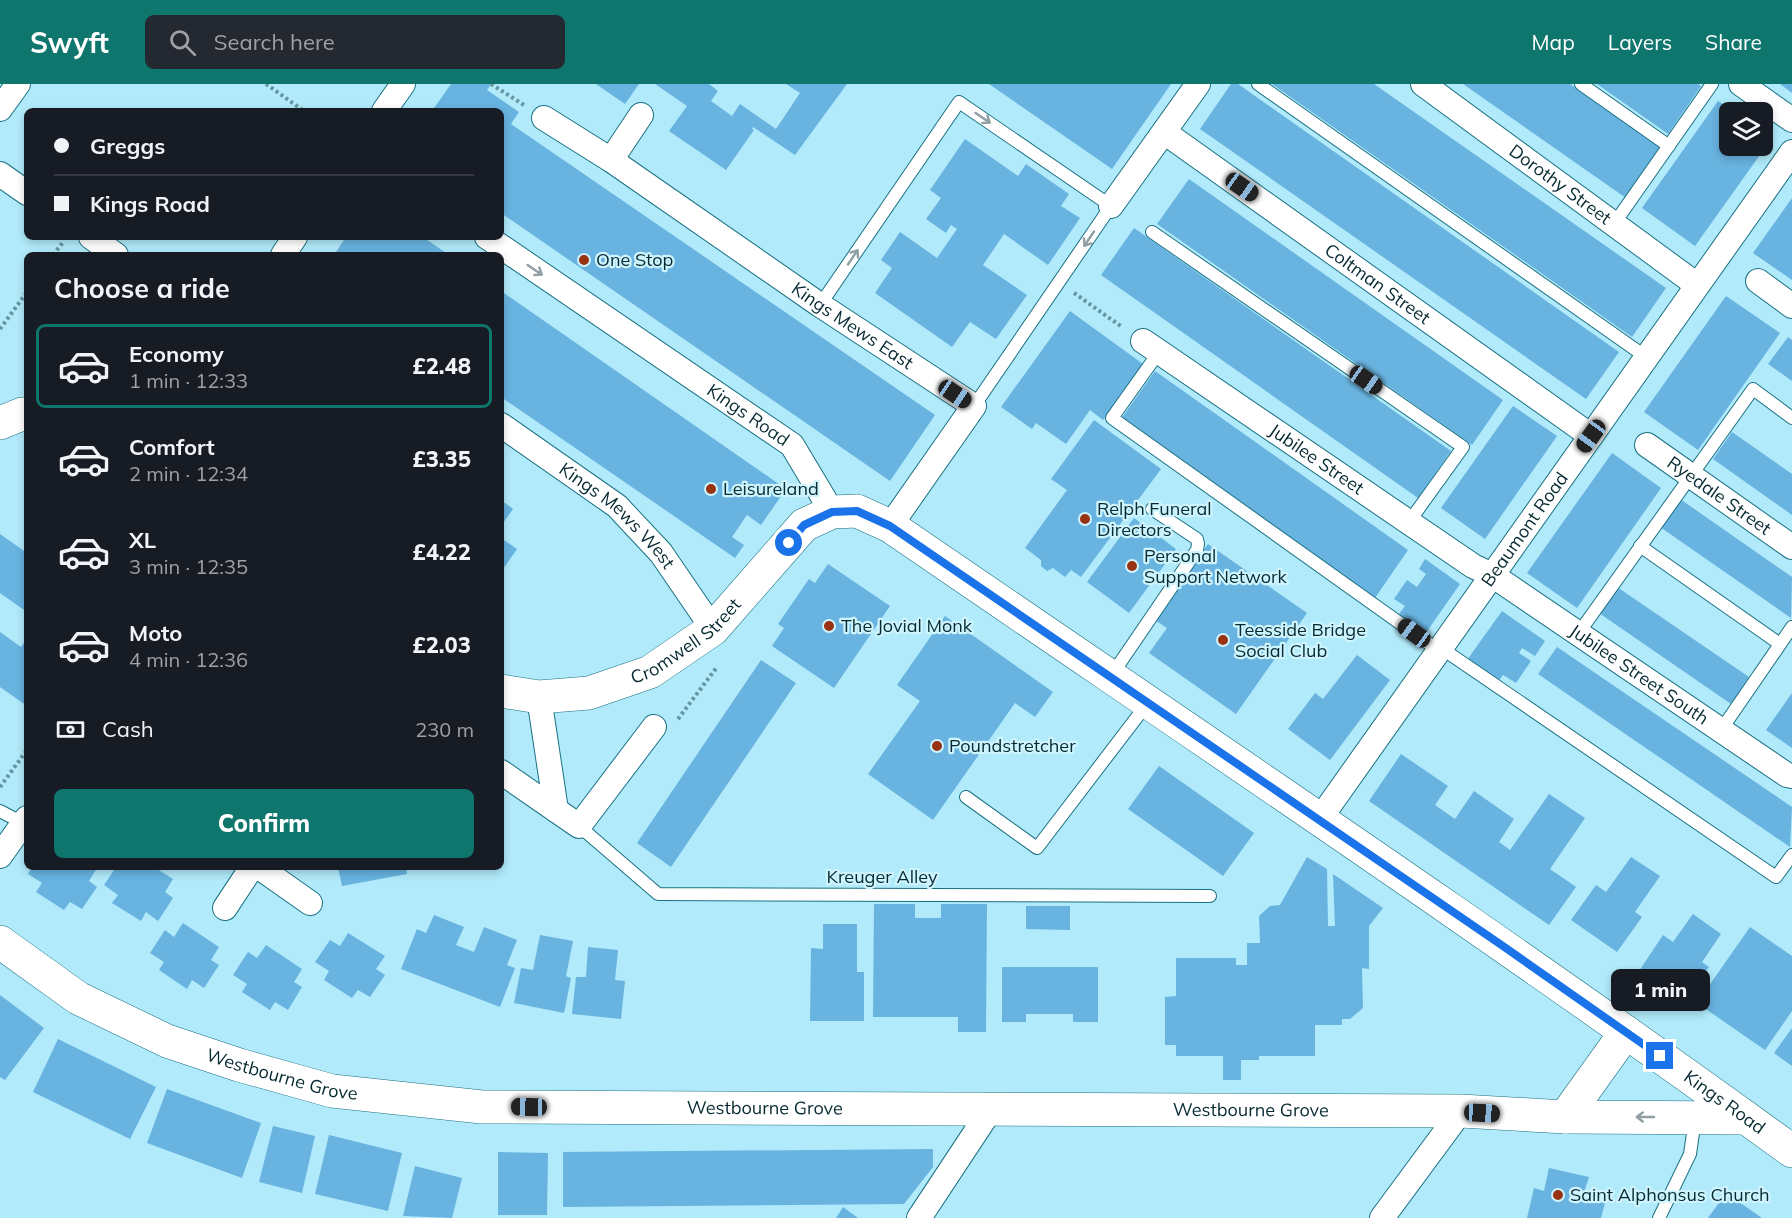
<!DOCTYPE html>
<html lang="en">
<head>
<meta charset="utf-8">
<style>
	:root { --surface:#171b24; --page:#242831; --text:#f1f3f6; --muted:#9ea1a6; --line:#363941; --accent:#0f766e }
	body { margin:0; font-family:Mulish,sans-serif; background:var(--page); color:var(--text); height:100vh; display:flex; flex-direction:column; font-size:22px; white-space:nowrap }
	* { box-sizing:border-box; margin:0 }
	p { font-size:20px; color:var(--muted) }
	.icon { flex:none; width:33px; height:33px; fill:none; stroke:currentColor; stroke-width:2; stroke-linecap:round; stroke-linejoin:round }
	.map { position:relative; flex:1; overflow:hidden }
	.panel { position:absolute; left:24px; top:168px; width:480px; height:618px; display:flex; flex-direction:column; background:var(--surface); border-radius:9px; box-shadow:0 3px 9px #0003 }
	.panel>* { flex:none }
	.banner { position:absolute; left:24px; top:24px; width:480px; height:132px; border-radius:9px; box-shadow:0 3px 9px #0003; display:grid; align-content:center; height:132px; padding:0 30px; background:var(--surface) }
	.tools { position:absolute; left:1719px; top:18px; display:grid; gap:12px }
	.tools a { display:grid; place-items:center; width:54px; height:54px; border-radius:9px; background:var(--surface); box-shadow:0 3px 9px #0003; font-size:30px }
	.end { position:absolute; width:27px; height:27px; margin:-14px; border:8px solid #1a73e8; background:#fff; box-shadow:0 0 0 3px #fff }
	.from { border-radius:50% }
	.bubble { position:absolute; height:42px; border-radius:9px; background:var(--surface); box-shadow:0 3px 9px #0003; font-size:20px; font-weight:800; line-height:42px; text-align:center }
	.car { position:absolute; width:18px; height:36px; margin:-18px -9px; border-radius:8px; box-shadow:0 0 4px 2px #0007; background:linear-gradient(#222 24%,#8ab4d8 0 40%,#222 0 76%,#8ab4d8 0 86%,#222 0) }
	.banner b { display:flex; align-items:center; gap:21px; height:57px; font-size:22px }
	.banner b+b { border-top:2px solid var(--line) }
	.banner i { width:15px; height:15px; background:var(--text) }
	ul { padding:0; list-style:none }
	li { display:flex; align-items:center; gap:18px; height:84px; margin:0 12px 9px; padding:0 18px; border:3px solid transparent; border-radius:9px }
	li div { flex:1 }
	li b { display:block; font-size:22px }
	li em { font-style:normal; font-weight:800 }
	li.selected { border-color:var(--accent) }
	li>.icon { width:54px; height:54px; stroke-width:1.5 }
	h2 { padding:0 30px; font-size:27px; line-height:72px }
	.pay { display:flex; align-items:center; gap:15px; height:66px; padding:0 30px; font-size:22px }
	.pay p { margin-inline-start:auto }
	.button { display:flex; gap:12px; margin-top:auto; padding:12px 30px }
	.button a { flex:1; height:69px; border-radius:9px; background:var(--accent); color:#fff; font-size:24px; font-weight:800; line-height:69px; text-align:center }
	header { display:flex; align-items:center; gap:36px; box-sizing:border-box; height:84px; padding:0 30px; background:var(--accent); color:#fff }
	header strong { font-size:28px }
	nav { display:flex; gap:33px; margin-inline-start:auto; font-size:21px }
	.search { width:420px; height:54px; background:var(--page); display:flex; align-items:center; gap:15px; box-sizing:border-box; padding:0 21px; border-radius:9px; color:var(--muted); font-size:22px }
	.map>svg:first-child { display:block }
	.building { fill:#68b3e0 }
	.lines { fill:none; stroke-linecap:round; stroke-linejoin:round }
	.lane-casing { stroke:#197183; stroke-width:14 }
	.street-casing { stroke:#197183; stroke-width:26 }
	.secondary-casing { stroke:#197183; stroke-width:34 }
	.path { stroke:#6695a2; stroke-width:4; stroke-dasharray:3 3; stroke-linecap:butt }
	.lane { stroke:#fff; stroke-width:12 }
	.street { stroke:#fff; stroke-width:24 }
	.secondary { stroke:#fff; stroke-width:33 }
	.oneway { stroke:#8f9fa3 }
	.route { stroke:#1a73e8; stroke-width:8 }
	.poi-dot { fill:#993113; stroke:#cef4fe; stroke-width:2 }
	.labels { text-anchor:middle; stroke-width:4.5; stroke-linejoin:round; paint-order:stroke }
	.street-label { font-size:18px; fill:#072a32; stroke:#cef4fe }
	.poi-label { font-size:18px; fill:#072a32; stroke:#cef4fe; text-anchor:start }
</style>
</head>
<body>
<header>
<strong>Swyft</strong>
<div class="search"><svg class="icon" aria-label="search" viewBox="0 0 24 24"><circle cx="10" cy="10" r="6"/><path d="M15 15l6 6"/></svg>Search here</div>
<nav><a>Map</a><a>Layers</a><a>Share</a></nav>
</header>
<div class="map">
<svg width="1792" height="1134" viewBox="0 0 1792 1134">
	<rect width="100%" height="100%" fill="#b1eafa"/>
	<!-- building -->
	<g class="building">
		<path d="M451,0H491L487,6L519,28L511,40L935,331L890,397L501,129V27H432Z"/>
		<path d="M596,0H639L625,20Z"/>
		<path d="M655,0H709L718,7L711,17L732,32L740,20L776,45L800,9L786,0H847L795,71L753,43L752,45L754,46L726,86L669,47L687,22Z"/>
		<path d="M989,0H1171L1112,85Z"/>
		<path d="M1231,0H1238L1619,268L1586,315L1200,45Z"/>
		<path d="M1272,0H1374L1666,204L1632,253Z"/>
		<path d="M1463,0H1570L1661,64L1626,114Z"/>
		<path d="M1597,0H1698L1701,2L1668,50Z"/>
		<path d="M1780,0H1792V9Z"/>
		<path d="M1718,17L1735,28H1730V62H1762V47L1772,54L1695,162L1642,124Z"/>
		<path d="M965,55L1018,92L1026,80L1069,110L1061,122L1080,134L1048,181L1004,150L983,181L1027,211L996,255L970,238L952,263L875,209L892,184L881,176L900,148L937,174L957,145L951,141L946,149L926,135L941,114L930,106Z"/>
		<path d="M1189,95L1503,316L1472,361L1157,140Z"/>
		<path d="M1792,114V196L1753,169Z"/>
		<path d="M1134,144L1451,367L1418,414L1101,191Z"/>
		<path d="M346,153H423L449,171H334Z"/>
		<path d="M501,207L786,405L761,441L747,431L732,453L744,461L735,474L501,313Z"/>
		<path d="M1726,212L1780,249L1698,366L1644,328Z"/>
		<path d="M1070,227L1143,280L1103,336L1090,326L1066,360L1036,339L1032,345L1001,323Z"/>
		<path d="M1788,253L1792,256V297L1768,280Z"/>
		<path d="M1155,287L1408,466L1375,514L1121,335Z"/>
		<path d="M1513,322L1557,352L1485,455L1441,424Z"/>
		<path d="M1094,336L1161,385L1081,493L1071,486L1065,493L1053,484L1047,487L1041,482V476L1025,464L1067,406L1051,395Z"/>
		<path d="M1732,348L1792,390V431L1713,375Z"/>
		<path d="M1612,369L1661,404L1577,524L1527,489Z"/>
		<path d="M1680,415L1792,493L1791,534L1660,443Z"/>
		<path d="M501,416L513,425L501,442Z"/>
		<path d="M1134,434L1176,465L1129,529L1087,498Z"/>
		<path d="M0,450L27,469V528L0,509Z"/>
		<path d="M501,454L517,465L501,488Z"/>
		<path d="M1208,460L1307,529L1236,630L1149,569L1167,544L1155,536Z"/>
		<path d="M1425,475L1460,500L1423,553L1396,534L1405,522L1394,515L1407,496L1417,503L1426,490L1419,485Z"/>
		<path d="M828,480L890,522L834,604L772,562L784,544L778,540L809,495L815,499Z"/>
		<path d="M1617,503L1749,593L1731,620L1599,529Z"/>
		<path d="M1502,527L1545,557L1535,572L1522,564L1519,569L1531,577L1516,599L1503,591L1498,598L1467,576Z"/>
		<path d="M945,532L1053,608L1035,633L1015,619L933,736L868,690L920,617L897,601Z"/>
		<path d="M0,548L21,563L27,554V622L0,603Z"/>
		<path d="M1557,563L1792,723L1790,763L1538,590Z"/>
		<path d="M1357,571L1390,596L1330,676L1288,645L1315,609L1323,615Z"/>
		<path d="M761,576L796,599L671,783L637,759Z"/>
		<path d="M1792,609V664L1766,646Z"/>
		<path d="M1401,670L1448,702L1435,721L1455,735L1474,707L1514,735L1499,758L1510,766L1549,710L1585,734L1550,785L1576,803L1549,841L1369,717Z"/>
		<path d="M1159,682L1254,749L1223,792L1128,725Z"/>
		<path d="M1307,773L1327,785L1328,842H1335L1333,790L1383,824L1369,842V885L1362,884L1363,924L1350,935H1342V941H1315V972H1259V976H1241V996H1223V972H1176V961H1165V913L1176,912V874H1236V881H1247V859H1260L1259,832L1270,822L1280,821Z"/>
		<path d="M1631,773L1660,792L1635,828L1642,833L1617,868L1571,836L1596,801L1606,808Z"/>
		<path d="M32,783H95L97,784L89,797L97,803L82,825L70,818L64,826L36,808L42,799L28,790Z"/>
		<path d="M116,783H125L128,785L130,783H154L173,795L165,808L173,814L158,837L146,828L141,837L112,819L118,811L104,801Z"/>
		<path d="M338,783H406L407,790L342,802Z"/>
		<path d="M874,820H915V834H941V820H987L986,948H958V933H873Z"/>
		<path d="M1026,822H1070V846L1026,845Z"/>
		<path d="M1693,830L1721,850L1702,878L1709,883L1684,918L1639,887L1663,851L1673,858Z"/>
		<path d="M434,831L464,843L456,861L474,868L484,843L517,856L507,881L515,884L500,923L401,885L417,845L426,849Z"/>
		<path d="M183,839L219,863L211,876L219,881L204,904L192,896L187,905L159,886L164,878L150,869L165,846L174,853Z"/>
		<path d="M823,840H857V888H864V937H810L811,864L823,865Z"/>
		<path d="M1750,843L1792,872V927L1765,966L1697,919Z"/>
		<path d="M348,849L385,872L376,885L385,891L370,913L358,906L352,914L324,896L329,887L315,878L330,856L340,862Z"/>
		<path d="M540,851L573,857L566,892L571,894L564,929L514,919L521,884L533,886Z"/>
		<path d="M266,861L302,885L294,898L302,903L288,926L275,918L270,926L242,908L247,900L233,891L248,868L257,874Z"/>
		<path d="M588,863L618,866L615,896L625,897L621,935L572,930L576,893H586Z"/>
		<path d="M1002,883H1098V938H1073V930H1026V938H1002Z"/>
		<path d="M0,911L44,944L5,996L0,993Z"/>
		<path d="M1792,944V982L1774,969Z"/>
		<path d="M58,955L156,1003L130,1055L33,1008Z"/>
		<path d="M167,1005L261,1039L242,1094L147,1059Z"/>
		<path d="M273,1042L315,1052L302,1109L259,1098Z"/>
		<path d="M329,1051L402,1069L388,1127L315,1110Z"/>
		<path d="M933,1065V1083L904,1120L563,1123V1068Z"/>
		<path d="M498,1068L548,1069L547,1131H498Z"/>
		<path d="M415,1082L462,1094L452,1134L403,1132Z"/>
		<path d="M1549,1084L1589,1093L1582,1115L1605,1119L1601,1134H1527L1534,1104L1544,1107Z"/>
		<path d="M1726,1109L1762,1134H1708Z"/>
		<path d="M843,1123L858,1134H836Z"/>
	</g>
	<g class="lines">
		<defs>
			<g id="lane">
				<path d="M1258,0L1646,273"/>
				<path d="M1581,0L1669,62"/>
				<path d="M1614,140L1712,0"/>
				<path d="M1152,148L1463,363L1409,438"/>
				<path d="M820,221L959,18L1111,122L974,322"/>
				<path d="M1159,268L1112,334L1439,567"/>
				<path d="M1640,462L1780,560"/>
				<path d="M1578,550L1753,305L1792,334"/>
				<path d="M1441,564L1776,793L1792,771"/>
				<path d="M1111,592L1197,466L1198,460L1197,455L1152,425"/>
				<path d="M1721,646L1792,543"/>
				<path d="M966,713L1037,764L1147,620"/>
				<path d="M0,727L23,739"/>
				<path d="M579,742L658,810L1210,812"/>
				<path d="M1659,1134L1690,1070L1695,1035"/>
			</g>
			<g id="street">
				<path id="s1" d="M1423,0L1697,201"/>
				<path d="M1741,0L1792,36"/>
				<path d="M0,25L18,0"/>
				<path d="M384,27L403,0"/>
				<path id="s2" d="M544,34L611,76L820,221L974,322L890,442"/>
				<path id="s3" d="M1164,48L1591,352"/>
				<path d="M611,76L641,31"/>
				<path d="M0,90L27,109"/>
				<path d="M1111,122L1198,0"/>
				<path d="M91,153L116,171"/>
				<path id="s4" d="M487,153L792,361L832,428"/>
				<path d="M283,171L295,153"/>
				<path d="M1758,197L1792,222"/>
				<path id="s5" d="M1143,257L1473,482L1492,491L1787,691L1792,692"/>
				<path id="s6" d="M501,341L617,422L661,469L713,545"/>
				<path id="s7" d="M1647,361L1792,463"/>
				<path d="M539,613L556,726"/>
				<path d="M501,688L579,742L654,643"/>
				<path id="s8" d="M1319,736L1792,68"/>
				<path d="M0,772L27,734"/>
				<path d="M259,783L310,819"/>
				<path d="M225,824L252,783"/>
				<path d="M919,1134L991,1025"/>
				<path d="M1382,1134L1461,1027"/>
			</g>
			<g id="secondary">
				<path d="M0,339L22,330H27"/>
				<path id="s9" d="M501,607L539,613L589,609L650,588L713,545L804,441L832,428L857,427L890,442C1192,649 1496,852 1792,1067"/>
				<path id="s10" d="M0,858L78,914L167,957L239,981L332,1007L482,1023L1461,1027L1565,1033L1746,1034"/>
				<path d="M1565,1033L1626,948"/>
			</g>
		</defs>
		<!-- lane casing -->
		<use href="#lane" class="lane-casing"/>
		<!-- street casing -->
		<use href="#street" class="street-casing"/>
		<!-- secondary casing -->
		<use href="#secondary" class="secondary-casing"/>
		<!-- path -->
		<g class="path">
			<path d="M266,0L304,27"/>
			<path d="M491,0L524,21"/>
			<path d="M53,171L64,157"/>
			<path d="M1074,209L1122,243"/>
			<path d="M0,245L27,208"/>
			<path d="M678,635L717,583"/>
			<path d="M0,703L27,666"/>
		</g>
		<!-- lane -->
		<use href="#lane" class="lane"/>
		<!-- street -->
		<use href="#street" class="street"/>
		<!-- secondary -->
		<use href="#secondary" class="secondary"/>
	</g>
	<!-- one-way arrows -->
	<defs><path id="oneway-shaft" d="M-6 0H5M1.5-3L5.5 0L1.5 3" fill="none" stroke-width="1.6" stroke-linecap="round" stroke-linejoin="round" transform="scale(1.5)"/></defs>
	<g class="oneway">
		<use href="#oneway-shaft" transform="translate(983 34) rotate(34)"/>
		<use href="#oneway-shaft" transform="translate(1089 155) rotate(124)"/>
		<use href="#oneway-shaft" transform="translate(853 173) rotate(-56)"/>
		<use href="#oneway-shaft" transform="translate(535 186) rotate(34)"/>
		<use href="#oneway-shaft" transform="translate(1645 1033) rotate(-180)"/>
	</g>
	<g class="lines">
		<!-- route -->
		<path class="route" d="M789,459L804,441L832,428L857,427L890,442L1500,860L1660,972"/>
	</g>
	<!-- markers -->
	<g class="poi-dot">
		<circle cx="584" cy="176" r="6"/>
		<circle cx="711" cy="405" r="6"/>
		<circle cx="1085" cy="435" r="6"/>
		<circle cx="1132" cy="482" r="6"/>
		<circle cx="829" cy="542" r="6"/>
		<circle cx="1223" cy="556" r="6"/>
		<circle cx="937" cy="662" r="6"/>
		<circle cx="1558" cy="1111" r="6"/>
	</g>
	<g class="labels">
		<!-- street labels -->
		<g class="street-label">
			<text dy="6" stroke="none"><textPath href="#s1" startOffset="170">Dorothy Street</textPath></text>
			<text dy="6" stroke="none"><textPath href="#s3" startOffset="262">Coltman Street</textPath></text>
			<text dy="6" stroke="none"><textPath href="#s2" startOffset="372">Kings Mews East</textPath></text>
			<text dy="6" stroke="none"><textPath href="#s4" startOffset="316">Kings Road</textPath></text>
			<text dy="6" stroke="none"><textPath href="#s5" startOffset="210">Jubilee Street</textPath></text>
			<text dy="6" stroke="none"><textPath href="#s7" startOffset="88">Ryedale Street</textPath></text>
			<text dy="6" stroke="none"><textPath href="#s6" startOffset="148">Kings Mews West</textPath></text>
			<text dy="6" stroke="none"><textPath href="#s8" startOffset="356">Beaumont Road</textPath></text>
			<text dy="6" stroke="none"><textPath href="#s9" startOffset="200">Cromwell Street</textPath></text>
			<text dy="6" stroke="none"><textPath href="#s5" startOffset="598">Jubilee Street South</textPath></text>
			<text x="882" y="799">Kreuger Alley</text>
			<text dy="6" stroke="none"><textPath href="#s10" startOffset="315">Westbourne Grove</textPath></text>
			<text dy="6" stroke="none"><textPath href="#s9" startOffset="1474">Kings Road</textPath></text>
			<text dy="6" stroke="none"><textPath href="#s10" startOffset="801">Westbourne Grove</textPath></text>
			<text dy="6" stroke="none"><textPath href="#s10" startOffset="1287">Westbourne Grove</textPath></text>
		</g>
		<!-- poi labels -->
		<g class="poi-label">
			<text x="596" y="182">One Stop</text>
			<text x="723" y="411">Leisureland</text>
			<text x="1097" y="431">Relph Funeral<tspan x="1097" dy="21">Directors</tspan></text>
			<text x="1144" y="478">Personal<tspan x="1144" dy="21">Support Network</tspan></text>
			<text x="841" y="548">The Jovial Monk</text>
			<text x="1235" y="552">Teesside Bridge<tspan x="1235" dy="21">Social Club</tspan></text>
			<text x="949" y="668">Poundstretcher</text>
			<text x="1570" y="1117">Saint Alphonsus Church</text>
		</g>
	</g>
</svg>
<div class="tools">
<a><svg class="icon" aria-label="layers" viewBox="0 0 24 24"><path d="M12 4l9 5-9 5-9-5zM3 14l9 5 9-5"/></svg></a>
</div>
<i class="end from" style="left:789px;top:459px"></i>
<i class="end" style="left:1660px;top:972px"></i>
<div class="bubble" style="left:1611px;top:885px;width:99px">1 min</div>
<i class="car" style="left:1242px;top:103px;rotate:125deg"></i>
<i class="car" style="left:1366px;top:296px;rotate:125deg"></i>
<i class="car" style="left:955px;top:310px;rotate:124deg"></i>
<i class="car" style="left:1591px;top:352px;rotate:216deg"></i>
<i class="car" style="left:1414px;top:549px;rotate:306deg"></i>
<i class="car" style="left:529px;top:1023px;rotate:271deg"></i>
<i class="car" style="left:1482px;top:1029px;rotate:93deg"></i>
<div class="banner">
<b><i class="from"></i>Greggs</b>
<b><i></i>Kings Road</b>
</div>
<section class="panel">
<h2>Choose a ride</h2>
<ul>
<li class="selected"><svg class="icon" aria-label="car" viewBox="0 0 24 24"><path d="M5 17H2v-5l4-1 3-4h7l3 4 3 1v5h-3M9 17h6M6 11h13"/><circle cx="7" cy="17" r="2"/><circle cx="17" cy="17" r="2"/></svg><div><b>Economy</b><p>1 min · 12:33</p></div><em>£2.48</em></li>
<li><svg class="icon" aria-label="car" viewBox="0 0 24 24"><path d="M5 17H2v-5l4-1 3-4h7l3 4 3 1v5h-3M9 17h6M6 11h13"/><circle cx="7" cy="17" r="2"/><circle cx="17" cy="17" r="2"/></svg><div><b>Comfort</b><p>2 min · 12:34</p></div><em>£3.35</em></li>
<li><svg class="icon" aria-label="car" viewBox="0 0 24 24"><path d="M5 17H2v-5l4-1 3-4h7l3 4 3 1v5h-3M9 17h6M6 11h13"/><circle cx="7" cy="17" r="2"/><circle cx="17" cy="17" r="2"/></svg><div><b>XL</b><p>3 min · 12:35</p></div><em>£4.22</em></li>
<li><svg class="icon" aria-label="car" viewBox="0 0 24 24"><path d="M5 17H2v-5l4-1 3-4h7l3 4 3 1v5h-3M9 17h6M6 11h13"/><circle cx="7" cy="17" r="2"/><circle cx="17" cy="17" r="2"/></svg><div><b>Moto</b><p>4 min · 12:36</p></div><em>£2.03</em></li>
</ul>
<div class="pay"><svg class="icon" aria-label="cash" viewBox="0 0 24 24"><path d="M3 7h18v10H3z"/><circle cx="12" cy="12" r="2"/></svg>Cash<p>230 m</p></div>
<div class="button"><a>Confirm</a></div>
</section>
</div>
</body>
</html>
